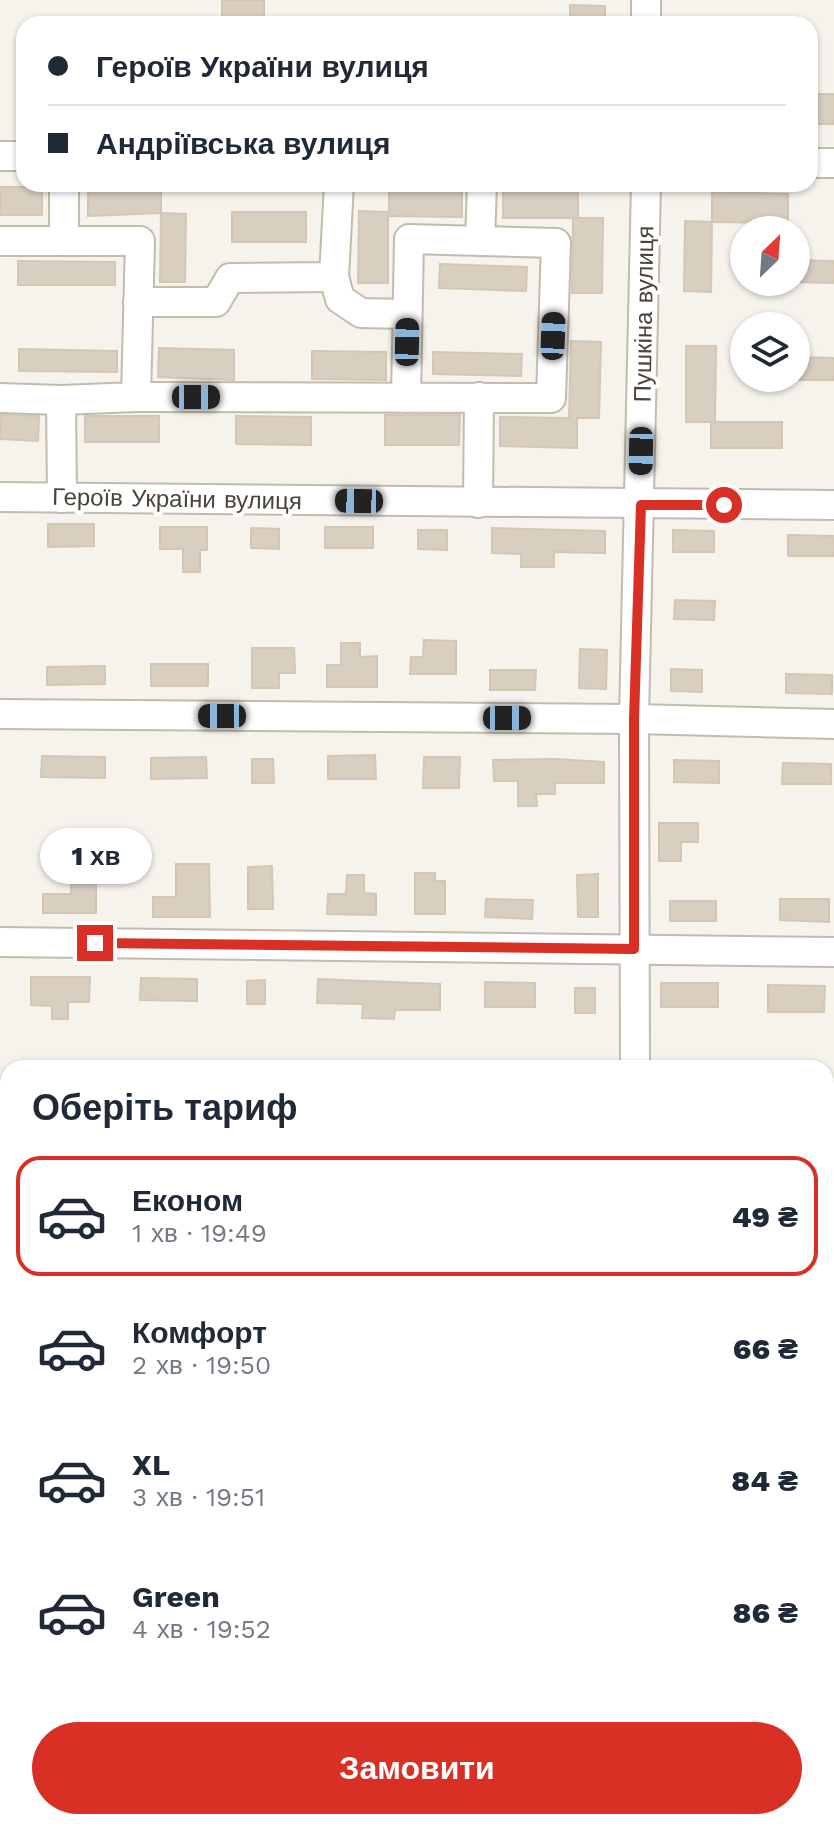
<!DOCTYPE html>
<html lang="uk">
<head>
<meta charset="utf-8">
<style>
	:root { --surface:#fff; --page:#f6f6f7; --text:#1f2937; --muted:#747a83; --line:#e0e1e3; --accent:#d93025 }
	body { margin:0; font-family:"Work Sans",sans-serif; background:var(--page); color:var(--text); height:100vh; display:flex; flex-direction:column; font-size:30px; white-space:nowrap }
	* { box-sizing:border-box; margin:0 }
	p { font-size:26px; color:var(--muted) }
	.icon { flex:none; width:44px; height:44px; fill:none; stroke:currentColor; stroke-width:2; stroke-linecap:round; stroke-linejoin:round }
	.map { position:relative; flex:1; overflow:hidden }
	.panel { position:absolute; left:0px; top:1060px; width:834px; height:770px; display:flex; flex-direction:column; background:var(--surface); border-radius:24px 24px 0 0; box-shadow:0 2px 6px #0004 }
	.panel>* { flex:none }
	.guide { position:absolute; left:16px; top:16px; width:802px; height:176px; border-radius:24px; box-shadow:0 2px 6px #0004; display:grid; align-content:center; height:176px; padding:0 32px; background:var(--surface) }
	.needle { width:52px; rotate:25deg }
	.fabs { position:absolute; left:730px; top:216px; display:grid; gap:16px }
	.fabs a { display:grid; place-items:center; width:80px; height:80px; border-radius:50%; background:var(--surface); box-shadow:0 2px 6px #0004; font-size:40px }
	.end { position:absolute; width:36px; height:36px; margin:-18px; border:10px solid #d93025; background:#fff; box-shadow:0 0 0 4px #fff }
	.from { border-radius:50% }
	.bubble { position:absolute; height:56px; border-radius:28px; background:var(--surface); box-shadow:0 2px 6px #0004; font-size:26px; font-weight:800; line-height:56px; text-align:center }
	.car { position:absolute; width:24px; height:48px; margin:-24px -12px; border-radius:10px; box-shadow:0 0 6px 2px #0007; background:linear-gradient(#222 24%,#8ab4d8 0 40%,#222 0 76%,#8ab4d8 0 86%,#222 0) }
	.guide b { display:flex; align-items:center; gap:28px; height:76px; font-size:30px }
	.guide b+b { border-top:2px solid var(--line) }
	.guide i { width:20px; height:20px; background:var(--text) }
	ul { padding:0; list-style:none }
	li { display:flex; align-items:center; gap:24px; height:120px; margin:0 16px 12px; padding:0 16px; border:4px solid transparent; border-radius:24px }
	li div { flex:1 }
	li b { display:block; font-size:30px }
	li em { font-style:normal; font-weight:800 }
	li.selected { border-color:var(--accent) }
	li>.icon { width:72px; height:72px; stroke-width:1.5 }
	h2 { padding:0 32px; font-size:36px; line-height:96px }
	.primary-button { display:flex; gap:16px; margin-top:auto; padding:16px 32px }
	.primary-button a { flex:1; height:92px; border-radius:48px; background:var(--accent); color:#fff; font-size:32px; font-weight:800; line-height:92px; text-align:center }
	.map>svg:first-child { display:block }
	.forest { fill:url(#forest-firs) }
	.building { fill:#d8cfc1; stroke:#d3c7b4; stroke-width:2 }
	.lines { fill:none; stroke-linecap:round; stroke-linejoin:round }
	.minor-casing { stroke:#c2bbae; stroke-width:32 }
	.minor { stroke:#fff; stroke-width:28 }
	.route { stroke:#d93025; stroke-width:10 }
	.labels { text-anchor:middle; stroke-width:8; stroke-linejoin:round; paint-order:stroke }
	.street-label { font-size:24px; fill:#4b4439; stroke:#fff }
</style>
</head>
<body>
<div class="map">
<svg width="834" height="1829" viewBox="0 0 834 1829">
	<defs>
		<pattern id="forest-firs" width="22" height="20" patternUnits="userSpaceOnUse" patternTransform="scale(2)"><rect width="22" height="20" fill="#d2eab5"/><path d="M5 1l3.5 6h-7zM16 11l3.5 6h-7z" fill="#b6ca9c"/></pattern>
	</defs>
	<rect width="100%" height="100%" fill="#f6f3ec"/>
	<!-- forest -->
	<path class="forest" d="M826,1783L834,1785V1829H163V1822H826Z"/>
	<!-- building -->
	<g class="building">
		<rect x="222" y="0" width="42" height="24"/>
		<path d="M570,5L605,6V24H570Z"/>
		<rect x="810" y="94" width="24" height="30"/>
		<path d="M161,186V213L88,216V188Z"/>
		<rect x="0" y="187" width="42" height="28"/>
		<rect x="503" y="187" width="75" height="31"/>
		<path d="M389,188L462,189V217L388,216V283H358L359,211L389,212Z"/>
		<path d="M712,192L788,194V223L712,222Z"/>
		<rect x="232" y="212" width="74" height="30"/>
		<path d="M161,213L186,214L185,282H160Z"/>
		<path d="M573,218H603L602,293H572Z"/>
		<path d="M685,221L712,222L711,292L684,291Z"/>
		<path d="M796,260L834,261V283L796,282Z"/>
		<path d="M18,261L115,262V285H18Z"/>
		<path d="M440,264L527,267L526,291L439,288Z"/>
		<path d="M571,341L601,342L599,418H577V448L500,446V417L569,418Z"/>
		<path d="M686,346H716L715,422H782V448H711V422H713H686Z"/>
		<path d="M159,348L234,350V380L158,377Z"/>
		<path d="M19,349L117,351V372L19,371Z"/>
		<path d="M312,351L386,352V380L312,379Z"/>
		<path d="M433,352L522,354L521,376L433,374Z"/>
		<path d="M796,357L834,358V380H796Z"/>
		<path d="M0,415L39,416L38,441L0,439Z"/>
		<path d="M385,415H460L459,445H385Z"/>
		<rect x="85" y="416" width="74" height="26"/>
		<path d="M236,416L311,417V445L236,444Z"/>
		<path d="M48,524H94V546L48,547Z"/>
		<path d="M160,527H207V550H200V572H183V549H160Z"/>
		<rect x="325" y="527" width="48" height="21"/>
		<path d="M251,528L279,529V549L251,548Z"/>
		<path d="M492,528L605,531V553L554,552V567H521V554L492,553Z"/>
		<path d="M418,530H447V550L418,549Z"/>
		<path d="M673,530L714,531V552H673Z"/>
		<path d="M788,535L834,536V556H788Z"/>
		<path d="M675,600L715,601L714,620L674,619Z"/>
		<path d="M424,640L456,641V674H410L411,657H423Z"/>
		<path d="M341,643H360V657L377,656V687H327V665H341Z"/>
		<path d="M252,648H294L295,673H279V688H252Z"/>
		<path d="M580,649L607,650L606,689L579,688Z"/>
		<rect x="151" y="664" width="57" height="22"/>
		<path d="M105,666V684L47,685V667Z"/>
		<path d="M671,669L702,670V692L671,691Z"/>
		<path d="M490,670H536L535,690H490Z"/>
		<path d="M786,674L832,675V694L786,693Z"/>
		<path d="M375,755L376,779H328V756Z"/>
		<path d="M42,756L105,757V778L41,777Z"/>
		<path d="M206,757L207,778L151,779V758Z"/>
		<path d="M424,757H460L459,788H423Z"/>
		<path d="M252,759H273L274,783H252Z"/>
		<path d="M554,759L604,762V783H555V794H536L537,806H518V781H494L493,760Z"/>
		<path d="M674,760L719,761V783L674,782Z"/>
		<path d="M783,763L831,764V784H782Z"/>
		<path d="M659,823H698V842H681V861H659Z"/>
		<path d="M176,864H209L210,917H153V897H176Z"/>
		<path d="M272,866L273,909H248V867Z"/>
		<path d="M415,873H435V881H445V914H415Z"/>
		<path d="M598,874V917H578L577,875Z"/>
		<path d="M347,875H364V893L376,894V915L327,914L328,894H346Z"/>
		<path d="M71,878H96V913H43V894H71Z"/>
		<path d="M486,899L533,900L532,919L485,917Z"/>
		<path d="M780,899H829V922L780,920Z"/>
		<rect x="670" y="901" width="46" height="20"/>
		<path d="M31,977H90L89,1002H68V1019H52V1006L31,1005Z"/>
		<path d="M141,978L197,979V1001L140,1000Z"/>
		<path d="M318,979L440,984V1010H395L394,1019L362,1018L363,1004L317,1003Z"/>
		<path d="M265,980V1004H247V981Z"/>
		<path d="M485,982L535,983V1007H485Z"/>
		<rect x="661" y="983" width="57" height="24"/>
		<path d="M768,985L825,986L824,1012H768Z"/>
		<rect x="575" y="988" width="20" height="25"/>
	</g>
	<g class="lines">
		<defs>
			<g id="minor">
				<path d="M646,0V24"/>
				<path d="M0,156H24"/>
				<path d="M810,163H834"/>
				<path d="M0,241H140L136,397L61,400L0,398"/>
				<path d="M64,241V184"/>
				<path d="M480,241L482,184"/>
				<path d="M334,277L340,299L361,313L407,314"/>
				<path d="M138,302H216L230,278L334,277L339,184"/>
				<path d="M136,397C274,398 412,397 551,398L556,243L409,239L406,398"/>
				<path d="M61,400L62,498"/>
				<path d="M0,497L834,505"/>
				<path d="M478,503L479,397"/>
				<path d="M0,714L634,719L834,724"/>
				<path d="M0,942L834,952"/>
				<path d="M635,1068L634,719L646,184"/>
				<path d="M0,1171H8"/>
				<path d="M826,1185H834"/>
				<path d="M826,1285H834"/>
				<path d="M0,1431L8,1433"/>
				<path d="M826,1678L834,1680"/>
			</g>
		</defs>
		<!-- minor casing -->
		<use href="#minor" class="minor-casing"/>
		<!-- minor -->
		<use href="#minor" class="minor"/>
	</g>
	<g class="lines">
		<!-- route -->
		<path class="route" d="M95,943L634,949V719L641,505H724"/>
	</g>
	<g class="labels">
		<!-- street labels -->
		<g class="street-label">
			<text transform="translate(644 314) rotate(-89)" y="8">Пушкіна вулиця</text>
			<text transform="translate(177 499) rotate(1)" y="8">Героїв України вулиця</text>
		</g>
	</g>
</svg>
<div class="fabs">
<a><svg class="needle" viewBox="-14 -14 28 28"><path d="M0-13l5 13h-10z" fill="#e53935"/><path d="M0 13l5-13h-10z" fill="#747a83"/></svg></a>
<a><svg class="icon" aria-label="layers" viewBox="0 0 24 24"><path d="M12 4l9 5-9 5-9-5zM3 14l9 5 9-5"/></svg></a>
</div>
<i class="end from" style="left:724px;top:505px"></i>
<i class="end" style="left:95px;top:943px"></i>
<div class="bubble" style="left:40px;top:828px;width:112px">1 хв</div>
<i class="car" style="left:553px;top:336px;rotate:2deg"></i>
<i class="car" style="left:407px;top:342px;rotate:1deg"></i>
<i class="car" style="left:196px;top:397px;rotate:90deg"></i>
<i class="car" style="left:641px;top:451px;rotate:181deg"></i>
<i class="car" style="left:359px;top:501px;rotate:271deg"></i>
<i class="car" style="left:222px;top:716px;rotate:270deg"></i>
<i class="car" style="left:507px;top:718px;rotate:90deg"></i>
<div class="guide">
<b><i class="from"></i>Героїв України вулиця</b>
<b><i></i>Андріївська вулиця</b>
</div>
<section class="panel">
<h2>Оберіть тариф</h2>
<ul>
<li class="selected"><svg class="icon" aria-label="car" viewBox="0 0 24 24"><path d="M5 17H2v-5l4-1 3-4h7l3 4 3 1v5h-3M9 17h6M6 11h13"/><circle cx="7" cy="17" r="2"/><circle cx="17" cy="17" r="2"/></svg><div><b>Економ</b><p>1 хв · 19:49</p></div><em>49 ₴</em></li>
<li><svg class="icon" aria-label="car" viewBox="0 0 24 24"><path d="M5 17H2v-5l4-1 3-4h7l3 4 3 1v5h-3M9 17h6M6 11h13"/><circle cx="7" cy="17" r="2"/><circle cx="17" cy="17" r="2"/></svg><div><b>Комфорт</b><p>2 хв · 19:50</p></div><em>66 ₴</em></li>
<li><svg class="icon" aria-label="car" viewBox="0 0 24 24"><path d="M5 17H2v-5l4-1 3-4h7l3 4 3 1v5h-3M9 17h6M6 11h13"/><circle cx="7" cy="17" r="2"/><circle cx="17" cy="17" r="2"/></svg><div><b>XL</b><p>3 хв · 19:51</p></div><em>84 ₴</em></li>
<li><svg class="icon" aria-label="car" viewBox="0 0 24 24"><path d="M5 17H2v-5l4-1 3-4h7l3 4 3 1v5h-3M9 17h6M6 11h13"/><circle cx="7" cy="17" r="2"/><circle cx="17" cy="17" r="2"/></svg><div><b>Green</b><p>4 хв · 19:52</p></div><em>86 ₴</em></li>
</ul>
<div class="primary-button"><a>Замовити</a></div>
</section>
</div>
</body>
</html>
